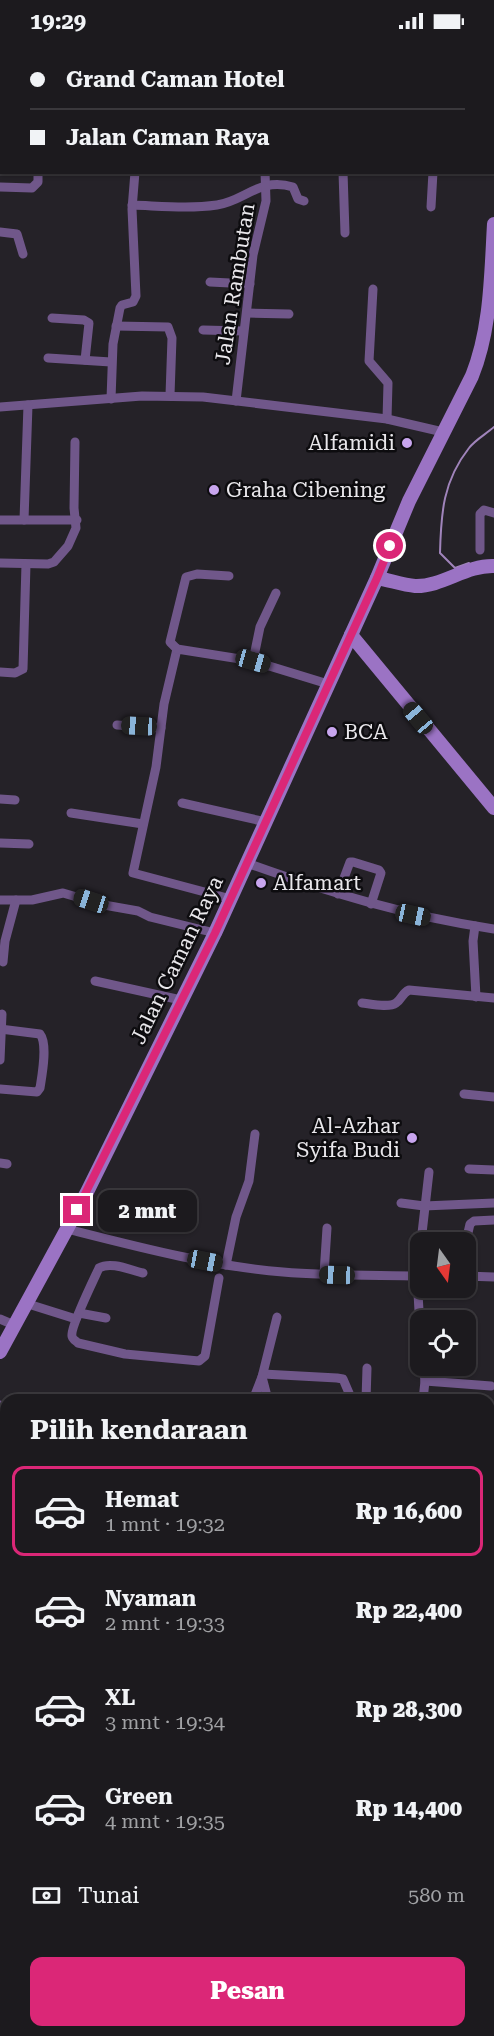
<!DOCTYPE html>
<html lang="id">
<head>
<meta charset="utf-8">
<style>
	:root { --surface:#1c1a1e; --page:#29272b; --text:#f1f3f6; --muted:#a0a1a4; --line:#3a383c; --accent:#db2777 }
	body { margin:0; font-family:"Roboto Serif",serif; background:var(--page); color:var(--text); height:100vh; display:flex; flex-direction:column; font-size:22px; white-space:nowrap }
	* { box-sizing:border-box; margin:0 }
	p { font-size:20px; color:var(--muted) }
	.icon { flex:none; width:33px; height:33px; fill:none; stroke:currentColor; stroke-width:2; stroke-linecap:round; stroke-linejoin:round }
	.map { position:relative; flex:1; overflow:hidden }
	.panel { position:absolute; left:0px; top:1352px; width:495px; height:644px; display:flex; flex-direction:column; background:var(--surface); border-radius:18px 18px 0 0; box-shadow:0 2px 4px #0004,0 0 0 2px var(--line) }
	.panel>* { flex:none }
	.banner { position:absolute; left:0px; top:0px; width:495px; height:132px; box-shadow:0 2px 4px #0004,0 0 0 2px var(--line); display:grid; align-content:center; height:132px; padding:0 30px; background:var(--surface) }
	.needle { width:39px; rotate:166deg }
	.tools { position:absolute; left:410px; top:1190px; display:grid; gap:12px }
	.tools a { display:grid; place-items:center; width:66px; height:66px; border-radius:12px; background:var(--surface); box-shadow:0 2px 4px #0004,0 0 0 2px var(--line); font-size:30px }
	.end { position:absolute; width:27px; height:27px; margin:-14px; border:8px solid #db2777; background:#fff; box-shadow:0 0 0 3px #fff }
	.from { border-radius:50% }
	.bubble { position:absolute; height:42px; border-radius:12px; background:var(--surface); box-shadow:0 2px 4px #0004,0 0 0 2px var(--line); font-size:20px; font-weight:800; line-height:42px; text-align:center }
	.car { position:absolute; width:18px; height:36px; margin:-18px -9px; border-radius:8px; box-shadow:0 0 4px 2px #0007; background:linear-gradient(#222 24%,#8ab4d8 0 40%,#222 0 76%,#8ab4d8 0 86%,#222 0) }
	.banner b { display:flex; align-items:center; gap:21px; height:57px; font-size:22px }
	.banner b+b { border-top:2px solid var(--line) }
	.banner i { width:15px; height:15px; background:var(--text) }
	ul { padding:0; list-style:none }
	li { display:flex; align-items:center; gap:18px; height:90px; margin:0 12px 9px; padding:0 18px; border:3px solid transparent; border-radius:12px }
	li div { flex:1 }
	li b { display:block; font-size:22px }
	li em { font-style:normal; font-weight:800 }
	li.selected { border-color:var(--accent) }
	li>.icon { width:54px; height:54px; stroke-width:1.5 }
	h2 { padding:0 30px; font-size:27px; line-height:72px }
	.pay { display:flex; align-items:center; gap:15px; height:66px; padding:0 30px; font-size:22px }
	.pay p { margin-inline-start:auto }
	.action { display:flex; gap:12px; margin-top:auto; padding:12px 30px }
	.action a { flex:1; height:69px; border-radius:12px; background:var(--accent); color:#fff; font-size:24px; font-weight:800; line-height:69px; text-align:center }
	.status { display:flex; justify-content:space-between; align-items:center; height:42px; padding:0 30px; background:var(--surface); direction:ltr }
	.status svg { height:16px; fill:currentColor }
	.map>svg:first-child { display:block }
	.green { fill:#4a2f64 }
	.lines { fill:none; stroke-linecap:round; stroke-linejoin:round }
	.stream { stroke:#a084bb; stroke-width:2 }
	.street { stroke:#70578a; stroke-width:9 }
	.secondary { stroke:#9b73c4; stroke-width:14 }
	.highway { stroke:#cfabf7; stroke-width:18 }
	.tram { stroke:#aeacb1; stroke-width:1.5 }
	.rail { stroke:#aeacb1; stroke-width:2 }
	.route { stroke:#db2777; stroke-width:8 }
	.poi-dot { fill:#c8a5ee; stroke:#0d0c0f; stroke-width:2 }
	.labels { text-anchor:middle; stroke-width:5; stroke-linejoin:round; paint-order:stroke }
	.street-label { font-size:21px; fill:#e9e7eb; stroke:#0d0c0f }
	.poi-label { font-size:21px; fill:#e9e7eb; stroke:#0d0c0f; text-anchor:start }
</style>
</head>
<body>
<div class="status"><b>19:29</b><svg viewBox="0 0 49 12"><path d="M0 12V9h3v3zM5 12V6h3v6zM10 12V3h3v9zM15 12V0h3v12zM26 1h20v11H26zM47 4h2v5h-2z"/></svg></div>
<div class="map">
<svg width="494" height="1994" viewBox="0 0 494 1994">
	<rect width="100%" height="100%" fill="#252228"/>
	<!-- green -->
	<path class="green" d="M6,1511V1593L0,1595V1524Z"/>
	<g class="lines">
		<!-- stream -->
		<g class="stream">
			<path d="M469,521L455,526L440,511C441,471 443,439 469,406C475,398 486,392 494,385"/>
			<path d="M213,1994L215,1989"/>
		</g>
		<!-- street -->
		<g class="street">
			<path d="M180,0L181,2"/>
			<path d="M285,0V2"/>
			<path d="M55,2V0"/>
			<path d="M139,2V0"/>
			<path d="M432,2V0"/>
			<path d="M0,7H2"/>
			<path d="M0,53H2"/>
			<path d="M0,98H2"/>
			<path d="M343,130L345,191"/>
			<path d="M0,145L32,146L38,140V130"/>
			<path d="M132,163C161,164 189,167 217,163C245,159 259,135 293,145L298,157L304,159"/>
			<path d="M431,165L433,130"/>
			<path d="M0,190L17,192L23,212"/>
			<path d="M210,240L250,242"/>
			<path d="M373,247L369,319L388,341L387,377"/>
			<path d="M248,271L289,272"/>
			<path d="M52,276L84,278L89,281L85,318"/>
			<path d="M116,284L168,285L172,296L170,353"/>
			<path d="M203,288L243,289"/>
			<path d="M48,316L111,320"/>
			<path d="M111,357L113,302L120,266L122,263L133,260L136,254L132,167L135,130"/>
			<path d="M236,359L253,213L266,159L265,130"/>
			<path d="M0,365L142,354L203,355L387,377L443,390"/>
			<path d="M0,478H77"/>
			<path d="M24,478L28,363"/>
			<path d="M480,508V472L484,468L494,471"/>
			<path d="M0,521L48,522L54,520L68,504L76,486L74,466L75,400"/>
			<path d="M177,607L164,662L156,725L133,831L231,857"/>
			<path d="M177,607L253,619L328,642"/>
			<path d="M177,607L170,600L186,535L197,532L229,534"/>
			<path d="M253,619L260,585L276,551"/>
			<path d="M0,630L15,631L23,627L26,522"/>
			<path d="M117,683L161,686"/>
			<path d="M0,757L15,758"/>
			<path d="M182,761L266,780"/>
			<path d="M71,771L143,782"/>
			<path d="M0,801L29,802"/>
			<path d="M247,821C330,851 407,874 494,887"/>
			<path d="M338,852L350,820H353L379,828L381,831L371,862"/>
			<path d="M0,858H32L63,851L104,863L138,869L150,875L215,891"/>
			<path d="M475,884L473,899L476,955"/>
			<path d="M3,920L5,899L16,858"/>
			<path d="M95,939L181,958"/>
			<path d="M362,961C371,962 389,966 396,961C402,957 402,951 409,948L494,956"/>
			<path d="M0,987L40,992C48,1002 42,1033 40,1046L37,1050L0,1047"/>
			<path d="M0,1018L2,972"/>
			<path d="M464,1052L494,1055"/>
			<path d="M0,1121L7,1122"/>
			<path d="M469,1127L494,1128"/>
			<path d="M401,1161L424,1164L494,1161"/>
			<path d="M67,1187C138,1205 210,1224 283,1230C328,1234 374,1233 420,1234"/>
			<path d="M421,1200L429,1130"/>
			<path d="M420,1205L417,1234L420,1286"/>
			<path d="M226,1223L236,1175L249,1139L255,1092"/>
			<path d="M143,1231C130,1228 111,1219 99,1226C94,1237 70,1286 72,1294C72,1297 76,1299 78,1301L125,1312L199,1319L205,1314L219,1236"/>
			<path d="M324,1232L327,1186"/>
			<path d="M465,1234L467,1195L470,1182L474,1179L494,1178"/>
			<path d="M465,1234L494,1235"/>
			<path d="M25,1261L76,1277"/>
			<path d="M79,1271L106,1276"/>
			<path d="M0,1277L14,1283"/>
			<path d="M423,1323L425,1339L423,1358"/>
			<path d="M263,1332L337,1336L343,1337L352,1358"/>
			<path d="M425,1339L491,1344"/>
			<path d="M253,1358L262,1335"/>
			<path d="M268,1358L262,1335L277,1275"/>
			<path d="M366,1358L367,1326"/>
			<path d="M0,1363L6,1366"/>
			<path d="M0,1500L6,1502"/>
			<path d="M489,1664L494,1642"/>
			<path d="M489,1726L494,1725"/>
			<path d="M0,1803L6,1801"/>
			<path d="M489,1839H494"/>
			<path d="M489,1884H494"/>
			<path d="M489,1931L494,1930"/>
			<path d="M8,1989L39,1994"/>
			<path d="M390,1989V1994"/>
			<path d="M434,1989V1994"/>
			<path d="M125,1994L126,1989"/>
			<path d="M134,1994L135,1989"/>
		</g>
		<!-- secondary -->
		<g class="secondary">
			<path d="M377,536C389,538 403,543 415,544C442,545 466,523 494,524"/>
			<path d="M351,593L494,766"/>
			<path d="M0,1310L87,1150L215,891L377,536L409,459L472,334C491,287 491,233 494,182"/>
		</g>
		<!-- highway -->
		<g class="highway">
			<path d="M489,1458L494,1456"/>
			<path d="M489,1488L494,1486"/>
			<path d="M489,1525L494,1524"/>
			<path d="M489,1554L494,1553"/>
			<path d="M0,1646L6,1644"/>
			<path d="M0,1673L6,1671"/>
			<path d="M0,1699L6,1697"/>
		</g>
		<!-- tram -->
		<g class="tram">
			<path d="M489,1543L494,1541"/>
			<path d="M0,1686L6,1684"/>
		</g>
		<!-- rail -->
		<g class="rail">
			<path d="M489,1466L494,1465"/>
			<path d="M0,1607L6,1605"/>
		</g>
	</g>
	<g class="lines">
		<!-- route -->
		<path class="route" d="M77,1168L215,891L377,536L390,504"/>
	</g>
	<!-- markers -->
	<g class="poi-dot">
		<circle cx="407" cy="401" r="6"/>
		<circle cx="214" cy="448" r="6"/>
		<circle cx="332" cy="690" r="6"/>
		<circle cx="261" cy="841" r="6"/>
		<circle cx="412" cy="1096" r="6"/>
	</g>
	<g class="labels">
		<!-- street labels -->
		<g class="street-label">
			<text transform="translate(235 242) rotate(-81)" y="7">Jalan Rambutan</text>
			<text transform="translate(177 918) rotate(-64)" y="7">Jalan Caman Raya</text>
		</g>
		<!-- poi labels -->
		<g class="poi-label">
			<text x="395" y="408" text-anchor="end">Alfamidi</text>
			<text x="226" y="455">Graha Cibening</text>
			<text x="344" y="697">BCA</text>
			<text x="273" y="848">Alfamart</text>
			<text x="400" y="1091" text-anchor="end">Al-Azhar<tspan x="400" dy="24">Syifa Budi</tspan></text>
		</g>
	</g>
</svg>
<div class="tools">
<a><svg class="needle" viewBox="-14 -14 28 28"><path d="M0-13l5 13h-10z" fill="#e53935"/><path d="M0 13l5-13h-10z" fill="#a0a1a4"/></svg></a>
<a><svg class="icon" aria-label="locate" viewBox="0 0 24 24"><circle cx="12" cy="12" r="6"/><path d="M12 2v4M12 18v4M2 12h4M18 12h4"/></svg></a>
</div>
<i class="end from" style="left:390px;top:504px"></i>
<i class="end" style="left:77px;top:1168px"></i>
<div class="bubble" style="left:98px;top:1148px;width:99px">2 mnt</div>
<i class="car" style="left:253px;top:619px;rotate:106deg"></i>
<i class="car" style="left:418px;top:676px;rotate:320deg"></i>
<i class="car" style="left:139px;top:684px;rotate:273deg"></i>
<i class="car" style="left:91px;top:859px;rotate:288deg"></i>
<i class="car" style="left:413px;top:873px;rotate:102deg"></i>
<i class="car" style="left:205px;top:1219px;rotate:101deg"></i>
<i class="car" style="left:337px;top:1233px;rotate:272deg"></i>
<div class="banner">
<b><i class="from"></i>Grand Caman Hotel</b>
<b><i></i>Jalan Caman Raya</b>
</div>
<section class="panel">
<h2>Pilih kendaraan</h2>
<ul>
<li class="selected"><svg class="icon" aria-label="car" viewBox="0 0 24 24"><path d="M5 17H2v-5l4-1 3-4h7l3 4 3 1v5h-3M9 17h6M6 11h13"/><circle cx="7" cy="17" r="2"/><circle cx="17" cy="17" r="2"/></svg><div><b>Hemat</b><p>1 mnt · 19:32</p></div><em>Rp 16,600</em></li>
<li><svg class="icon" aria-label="car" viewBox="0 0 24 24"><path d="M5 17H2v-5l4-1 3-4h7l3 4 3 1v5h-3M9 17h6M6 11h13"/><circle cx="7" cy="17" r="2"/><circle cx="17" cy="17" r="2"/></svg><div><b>Nyaman</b><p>2 mnt · 19:33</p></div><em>Rp 22,400</em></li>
<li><svg class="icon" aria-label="car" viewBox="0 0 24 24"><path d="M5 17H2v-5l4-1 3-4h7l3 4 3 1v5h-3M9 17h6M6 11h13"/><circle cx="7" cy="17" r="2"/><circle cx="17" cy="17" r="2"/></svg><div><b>XL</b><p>3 mnt · 19:34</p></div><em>Rp 28,300</em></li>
<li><svg class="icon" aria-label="car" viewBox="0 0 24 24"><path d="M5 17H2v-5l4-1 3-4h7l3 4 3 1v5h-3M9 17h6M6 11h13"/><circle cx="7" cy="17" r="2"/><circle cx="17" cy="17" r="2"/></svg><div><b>Green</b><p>4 mnt · 19:35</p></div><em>Rp 14,400</em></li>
</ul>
<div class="pay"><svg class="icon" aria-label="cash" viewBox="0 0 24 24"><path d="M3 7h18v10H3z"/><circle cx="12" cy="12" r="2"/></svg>Tunai<p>580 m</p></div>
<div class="action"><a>Pesan</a></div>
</section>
</div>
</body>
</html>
